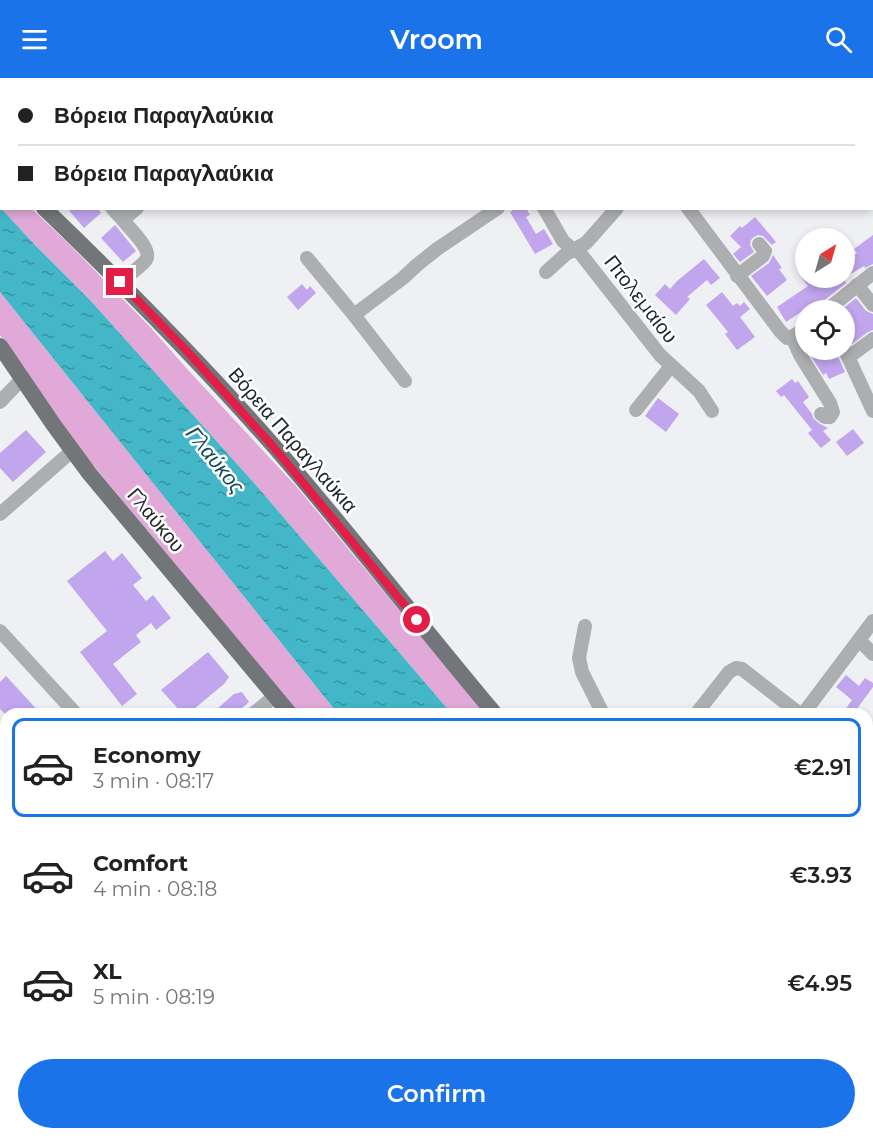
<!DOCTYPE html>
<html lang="en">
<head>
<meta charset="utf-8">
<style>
	:root { --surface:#fff; --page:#f6f6f6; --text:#222; --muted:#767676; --line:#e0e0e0; --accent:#1a73e8 }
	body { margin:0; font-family:Montserrat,sans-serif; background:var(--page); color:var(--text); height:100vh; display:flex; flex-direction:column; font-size:22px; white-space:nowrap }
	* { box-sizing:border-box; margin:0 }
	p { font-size:20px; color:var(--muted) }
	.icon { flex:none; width:33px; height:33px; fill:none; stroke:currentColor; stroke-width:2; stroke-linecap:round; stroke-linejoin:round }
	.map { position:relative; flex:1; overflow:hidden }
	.details { position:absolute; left:0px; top:630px; width:873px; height:432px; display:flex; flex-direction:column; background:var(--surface); border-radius:18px 18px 0 0; box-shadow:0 3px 9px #0003 }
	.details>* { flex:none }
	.hud { position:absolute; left:0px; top:0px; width:873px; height:132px; box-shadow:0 3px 9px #0003; display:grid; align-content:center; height:132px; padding:0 18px; background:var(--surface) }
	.needle { width:39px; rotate:37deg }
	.tools { position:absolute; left:795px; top:150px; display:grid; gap:12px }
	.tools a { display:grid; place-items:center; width:60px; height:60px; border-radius:50%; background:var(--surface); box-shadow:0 3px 9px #0003; font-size:30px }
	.end { position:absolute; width:27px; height:27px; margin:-14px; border:8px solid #e11d48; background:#fff; box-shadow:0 0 0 3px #fff }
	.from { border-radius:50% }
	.hud b { display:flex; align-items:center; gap:21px; height:57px; font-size:22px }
	.hud b+b { border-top:2px solid var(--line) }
	.hud i { width:15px; height:15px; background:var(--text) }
	ul { padding:10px 0 0; list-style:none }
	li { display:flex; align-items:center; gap:18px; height:99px; margin:0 12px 9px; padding:0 6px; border:3px solid transparent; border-radius:12px }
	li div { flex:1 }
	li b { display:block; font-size:22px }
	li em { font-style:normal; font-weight:600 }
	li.selected { border-color:var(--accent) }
	li>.icon { width:54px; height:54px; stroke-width:1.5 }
	.button { display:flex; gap:12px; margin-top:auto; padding:12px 18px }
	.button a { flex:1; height:69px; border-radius:36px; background:var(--accent); color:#fff; font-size:24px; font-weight:600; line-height:69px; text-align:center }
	header { display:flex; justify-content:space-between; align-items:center; height:78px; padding:0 18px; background:var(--accent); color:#fff; font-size:27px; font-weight:600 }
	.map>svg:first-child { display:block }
	.green { fill:#e1a9d7 }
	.water { fill:url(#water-ripples) }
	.building { fill:#c1a5ed }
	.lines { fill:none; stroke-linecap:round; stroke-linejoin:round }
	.minor { stroke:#acaeaf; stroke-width:14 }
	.major { stroke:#737678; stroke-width:16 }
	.route { stroke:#e11d48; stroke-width:8 }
	.labels { text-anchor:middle; stroke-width:5; stroke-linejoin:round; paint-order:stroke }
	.street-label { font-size:20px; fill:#242526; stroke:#fdfeff }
	.water-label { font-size:21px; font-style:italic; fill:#184a51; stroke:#fdfeff }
</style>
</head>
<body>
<header><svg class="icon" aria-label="menu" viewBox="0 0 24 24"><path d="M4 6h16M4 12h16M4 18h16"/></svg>Vroom<svg class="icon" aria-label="search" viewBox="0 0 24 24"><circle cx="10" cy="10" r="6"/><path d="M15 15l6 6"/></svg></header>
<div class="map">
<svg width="873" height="1062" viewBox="0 0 873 1062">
	<defs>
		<pattern id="water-ripples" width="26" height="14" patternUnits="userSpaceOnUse" patternTransform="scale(1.5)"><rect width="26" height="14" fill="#43b6c7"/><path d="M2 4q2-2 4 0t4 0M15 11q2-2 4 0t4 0" fill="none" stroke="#3894a1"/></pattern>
	</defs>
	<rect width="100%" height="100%" fill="#eff0f4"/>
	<!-- green -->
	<g class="green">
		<path d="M0,99L2,101V130L32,131L70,167L152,251L188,292L295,407L486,636H452L255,406L90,222L34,166L0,129Z"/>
		<path d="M0,214L338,636H299L80,371L36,311L0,257Z"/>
	</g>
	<!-- water -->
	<g class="water">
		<path d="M0,129L34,166L90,222L255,406L452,636H338L0,214Z"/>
		<path d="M647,1056H725L728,1062H651Z"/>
	</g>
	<!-- building -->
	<g class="building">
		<path d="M67,130H98L101,135L84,150Z"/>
		<path d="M516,130H526L530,137L526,139L536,156L544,151L553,166L535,176L510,134Z"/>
		<path d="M755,139L776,164L772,167L763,158L758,157L754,159L751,162L750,167L754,174L740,184L733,176L741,169L730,158L740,148L742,150Z"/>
		<path d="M115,147L136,173L123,184L101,160Z"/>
		<path d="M873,157V186L865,190L864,188L844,200V183L857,175L854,171Z"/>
		<path d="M773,177L782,190L779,191L787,202L767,218L751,198L769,185Z"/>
		<path d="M704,181L720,200L711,207L707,202L687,219L690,221L676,237L655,217L665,206L670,211L677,203Z"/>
		<path d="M802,200H843L846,205L826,221L817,225L818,230L815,232L807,230L786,244L777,229L808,208Z"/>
		<path d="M302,206L307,212L310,208L316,215L298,232L287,219Z"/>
		<path d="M722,214L733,228L737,225L740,228L744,224L750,231L740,239L755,259L737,272L725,256L728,254L706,227Z"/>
		<path d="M856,220L866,233L873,236V252L868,254L852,266L844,255V252L851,249L844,241V232H841Z"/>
		<path d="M807,272H835L845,294L829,301L826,295L823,297Z"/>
		<path d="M792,301L795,305L798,303L809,319L803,324L812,336L813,340L820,346L828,350L823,353L831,362L821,370L808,355L812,352L784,317L781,319L776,313Z"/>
		<path d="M658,320L679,336L666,354L645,338Z"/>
		<path d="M853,351L864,365L847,378L836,364Z"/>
		<path d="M26,352L46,374L13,404L0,390V375Z"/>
		<path d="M105,473L113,483L122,475L142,500L133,507L146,523L153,517L171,540L156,552L151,545L136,557L141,564L113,586L137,616L122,628L80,574L107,553L67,503Z"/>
		<path d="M208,574L229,599L224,606L188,636H183L161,612Z"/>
		<path d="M846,597L859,608L865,600L873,605V609L856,632L862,636H842L852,622L836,609Z"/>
		<path d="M6,598L41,636H5L0,631V604Z"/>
		<path d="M242,614L249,624L235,636H220L216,632L234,616Z"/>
	</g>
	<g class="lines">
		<!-- minor -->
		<g class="minor">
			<path d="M163,0L164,2"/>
			<path d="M283,0L284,2"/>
			<path d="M469,0L470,2"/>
			<path d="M606,0L607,2"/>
			<path d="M4,2L6,0"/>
			<path d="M113,2L115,0"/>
			<path d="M197,2L199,0"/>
			<path d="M298,2L300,0"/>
			<path d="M367,2L369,0"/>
			<path d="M550,2L553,0"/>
			<path d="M112,130L123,142"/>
			<path d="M544,130L563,163L570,169L580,175L660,277L699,313L712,333"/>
			<path d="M688,130L780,253L787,260L792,259"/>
			<path d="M307,180L354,237L405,303"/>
			<path d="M546,194L566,176L586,165L617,130"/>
			<path d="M737,198L763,178L765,173L759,166"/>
			<path d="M120,204C127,198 141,189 146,182C153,172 129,150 123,142L137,130"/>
			<path d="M857,207L873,227"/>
			<path d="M827,232L873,195"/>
			<path d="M354,237L403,200L417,187L437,171L498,130"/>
			<path d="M792,259L800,277L830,325L833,334L830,339H825L821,336"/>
			<path d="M792,259L806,250"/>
			<path d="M844,270L873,333"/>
			<path d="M849,279L873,261"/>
			<path d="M0,324L22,301"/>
			<path d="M636,332L671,288"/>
			<path d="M0,436L72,373"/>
			<path d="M585,548L579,580L582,594L603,636"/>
			<path d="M0,553L76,636"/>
			<path d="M859,562L873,576"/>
			<path d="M253,636L275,618"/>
			<path d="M696,636L729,594L736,590L742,591L800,636"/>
			<path d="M803,636L873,543"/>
			<path d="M867,689L873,694"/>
			<path d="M867,737L873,728"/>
			<path d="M0,754L6,761"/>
			<path d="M0,915L6,910"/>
			<path d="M0,954L6,958"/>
			<path d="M142,1056L150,1062"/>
			<path d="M268,1056L274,1062"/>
			<path d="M459,1056L464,1062"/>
			<path d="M50,1062L55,1056"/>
			<path d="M510,1062L515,1056"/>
		</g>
		<!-- major -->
		<g class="major">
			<path d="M0,88L2,90"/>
			<path d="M44,130C123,206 200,284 272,366C349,454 420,547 495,636"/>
			<path d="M0,268L53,346L89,395L290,636"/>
			<path d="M614,1056L618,1062"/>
			<path d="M763,1056L767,1062"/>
		</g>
	</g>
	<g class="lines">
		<!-- route -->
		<path class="route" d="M120,204L186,272L271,366L417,542"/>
	</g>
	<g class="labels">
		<!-- street labels -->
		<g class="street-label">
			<text transform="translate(641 221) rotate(52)" y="7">Πτολεμαίου</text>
			<text transform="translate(293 362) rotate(49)" y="7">Βόρεια Παραγλαύκια</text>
			<text transform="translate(156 442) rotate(50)" y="7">Γλαύκου</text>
		</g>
		<!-- water labels -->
		<g class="water-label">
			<text transform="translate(215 382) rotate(51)" y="7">Γλαύκος</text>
		</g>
	</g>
</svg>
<div class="tools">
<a><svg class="needle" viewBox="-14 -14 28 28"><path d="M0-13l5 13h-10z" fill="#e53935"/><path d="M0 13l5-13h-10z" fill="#767676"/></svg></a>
<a><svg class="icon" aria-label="locate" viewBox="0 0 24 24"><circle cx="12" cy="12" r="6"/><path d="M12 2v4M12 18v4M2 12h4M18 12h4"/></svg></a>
</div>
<i class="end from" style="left:417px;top:542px"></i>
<i class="end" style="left:120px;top:204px"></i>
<div class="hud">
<b><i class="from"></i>Βόρεια Παραγλαύκια</b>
<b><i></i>Βόρεια Παραγλαύκια</b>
</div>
<section class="details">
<ul>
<li class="selected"><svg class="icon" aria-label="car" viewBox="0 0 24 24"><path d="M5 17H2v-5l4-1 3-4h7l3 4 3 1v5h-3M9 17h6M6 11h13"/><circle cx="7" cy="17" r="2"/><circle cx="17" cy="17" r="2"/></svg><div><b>Economy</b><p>3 min · 08:17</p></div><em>€2.91</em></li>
<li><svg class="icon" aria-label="car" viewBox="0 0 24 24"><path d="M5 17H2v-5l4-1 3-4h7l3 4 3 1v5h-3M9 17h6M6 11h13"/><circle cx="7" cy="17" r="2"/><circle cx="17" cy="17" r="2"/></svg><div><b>Comfort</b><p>4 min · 08:18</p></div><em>€3.93</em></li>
<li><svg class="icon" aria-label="car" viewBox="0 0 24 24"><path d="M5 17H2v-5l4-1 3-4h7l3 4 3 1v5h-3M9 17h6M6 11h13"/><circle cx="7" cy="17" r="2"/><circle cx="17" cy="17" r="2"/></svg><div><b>XL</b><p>5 min · 08:19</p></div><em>€4.95</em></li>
</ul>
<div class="button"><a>Confirm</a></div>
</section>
</div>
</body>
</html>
